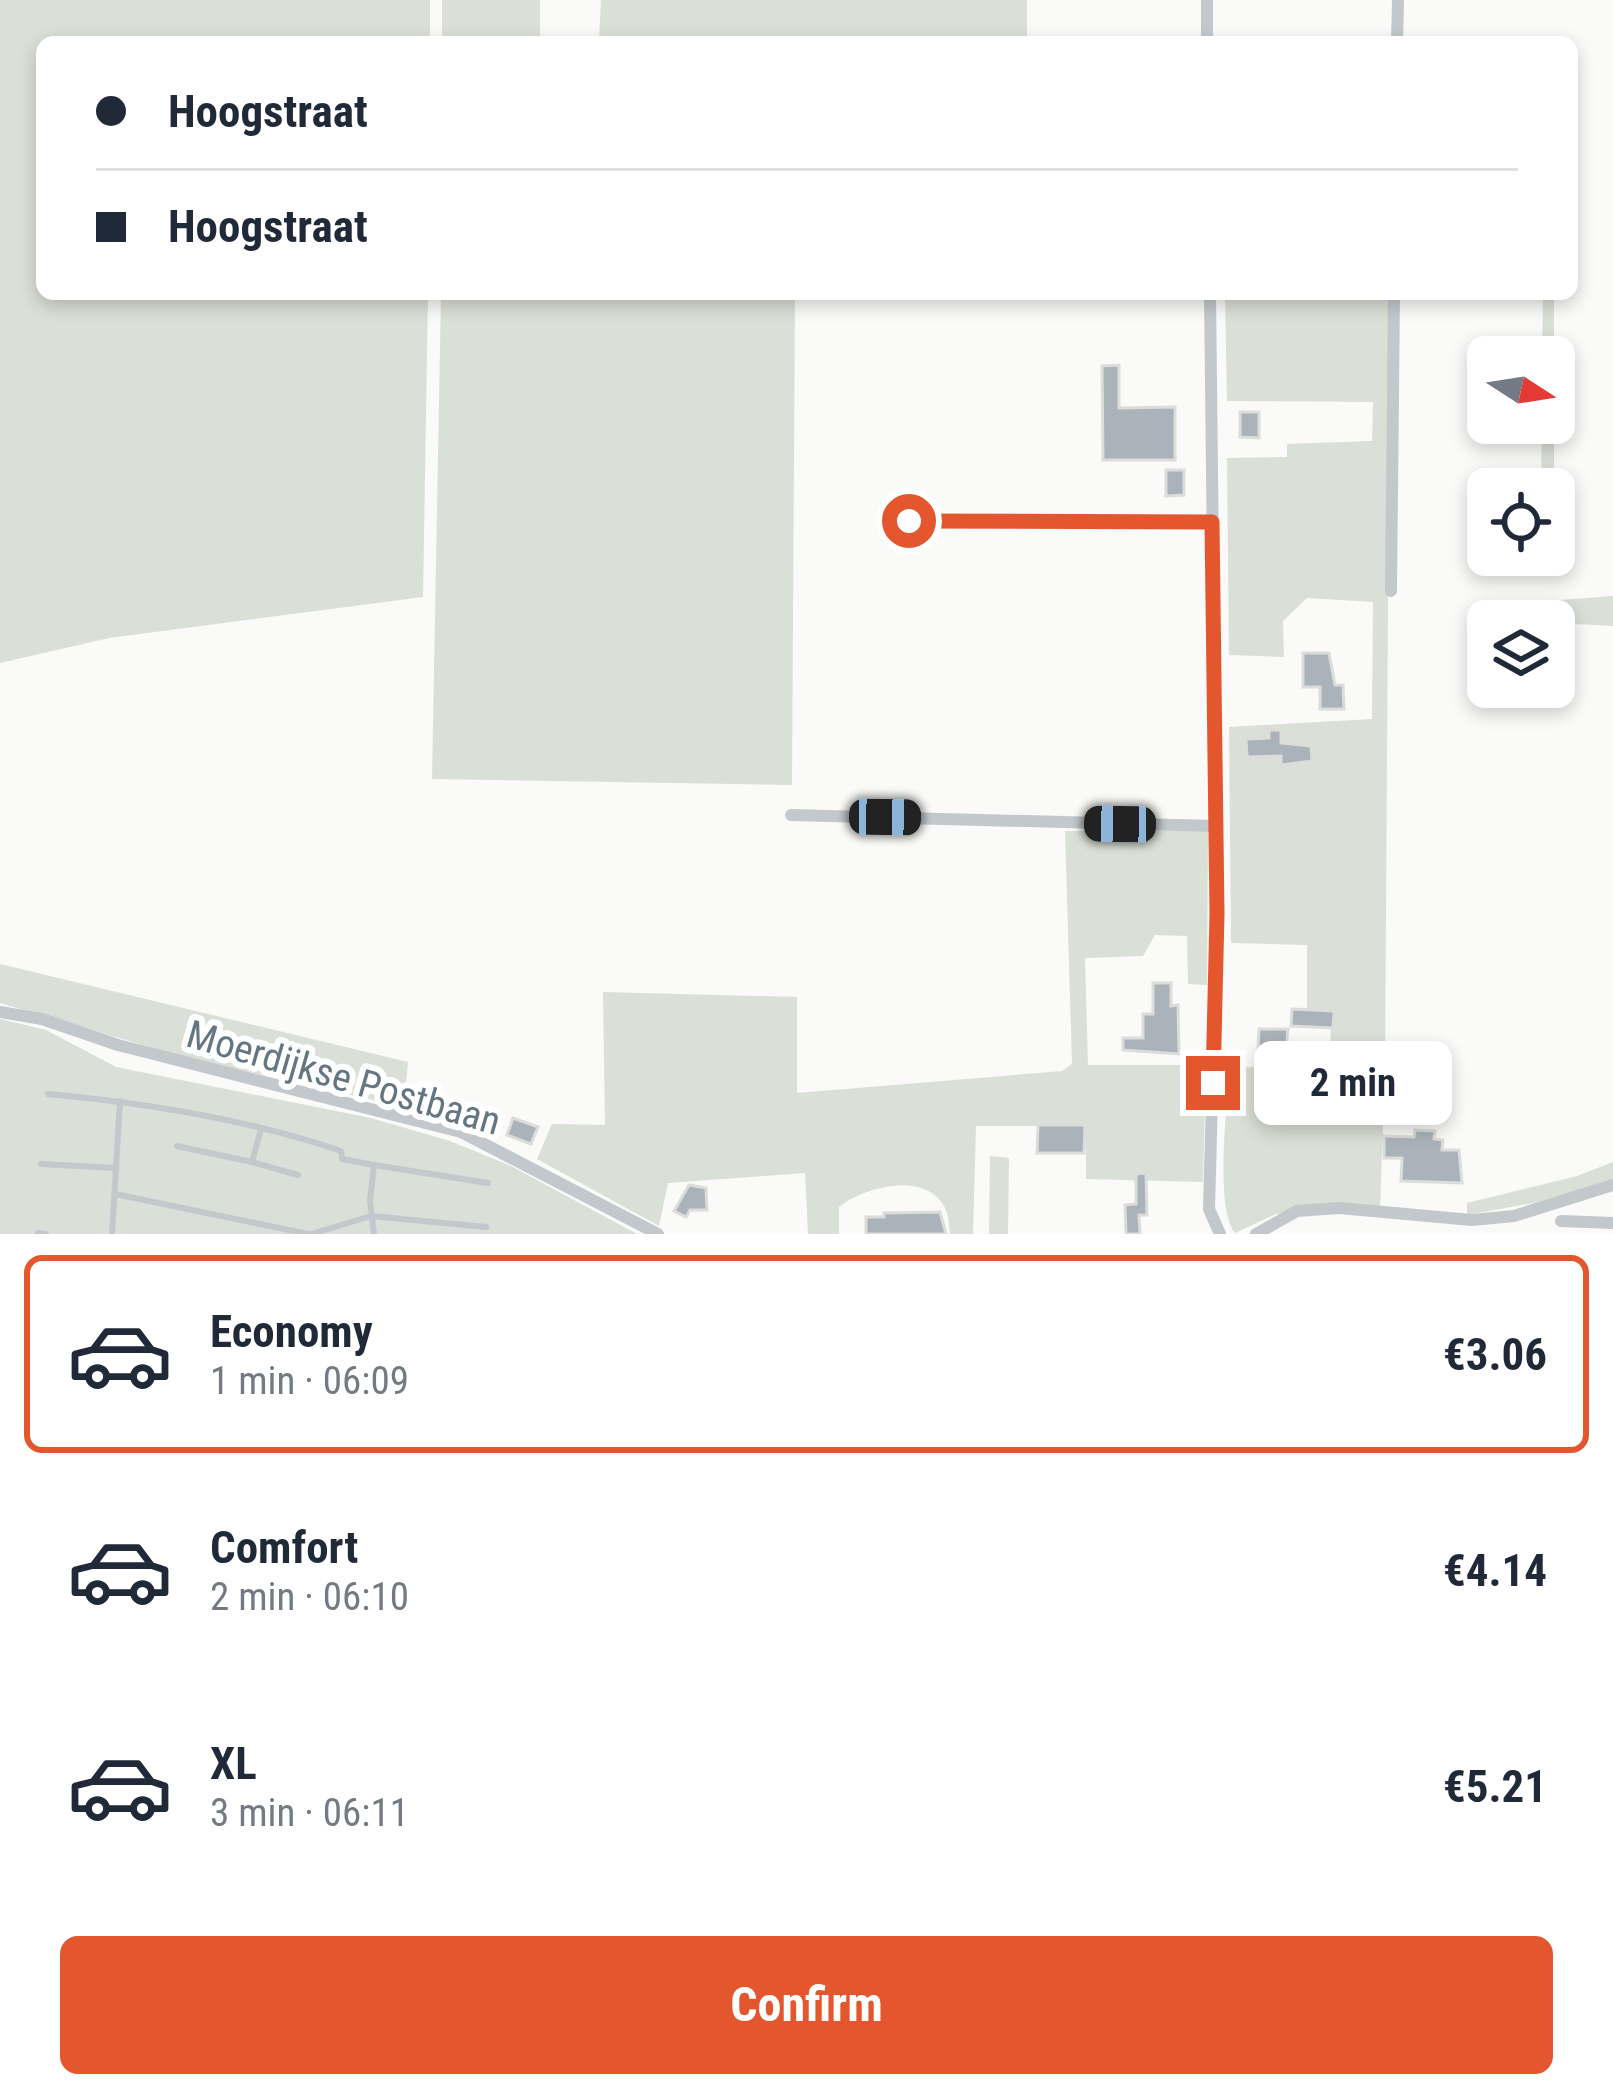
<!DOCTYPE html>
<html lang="en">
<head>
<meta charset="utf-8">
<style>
	:root { --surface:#fff; --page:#f6f6f7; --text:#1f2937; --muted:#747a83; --line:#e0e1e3; --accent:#e4572e }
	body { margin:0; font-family:"Roboto Condensed",sans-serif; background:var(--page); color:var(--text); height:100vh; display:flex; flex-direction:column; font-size:45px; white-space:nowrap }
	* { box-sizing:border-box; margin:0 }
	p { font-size:39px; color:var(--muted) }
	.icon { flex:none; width:66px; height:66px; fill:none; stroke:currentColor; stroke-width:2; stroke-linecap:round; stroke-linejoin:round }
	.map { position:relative; height:1234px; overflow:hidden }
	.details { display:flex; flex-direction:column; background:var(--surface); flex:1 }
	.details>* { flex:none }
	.banner { position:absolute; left:36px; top:36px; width:1542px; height:264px; border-radius:18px; box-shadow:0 6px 18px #0003; display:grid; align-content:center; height:264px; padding:0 60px; background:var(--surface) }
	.needle { width:78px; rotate:102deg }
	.buttons { position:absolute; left:1467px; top:336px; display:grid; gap:24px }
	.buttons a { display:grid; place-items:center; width:108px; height:108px; border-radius:18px; background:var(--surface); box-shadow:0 6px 18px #0003; font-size:60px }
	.end { position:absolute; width:54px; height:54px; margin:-27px; border:15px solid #e4572e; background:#fff; box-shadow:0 0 0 6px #fff }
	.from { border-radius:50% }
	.bubble { position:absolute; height:84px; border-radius:18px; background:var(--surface); box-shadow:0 6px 18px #0003; font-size:39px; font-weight:700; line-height:84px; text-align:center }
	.car { position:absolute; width:36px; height:72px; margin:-36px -18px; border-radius:15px; box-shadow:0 0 9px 3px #0007; background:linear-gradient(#222 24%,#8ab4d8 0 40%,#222 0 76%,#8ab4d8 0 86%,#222 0) }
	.banner b { display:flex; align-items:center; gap:42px; height:114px; font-size:45px }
	.banner b+b { border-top:3px solid var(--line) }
	.banner i { width:30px; height:30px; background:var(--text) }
	ul { padding:21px 0 0; list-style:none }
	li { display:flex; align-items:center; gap:36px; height:198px; margin:0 24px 18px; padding:0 36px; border:6px solid transparent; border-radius:18px }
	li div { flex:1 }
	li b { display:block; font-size:45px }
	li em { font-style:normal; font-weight:700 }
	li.on { border-color:var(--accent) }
	li>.icon { width:108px; height:108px; stroke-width:1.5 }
	.action { display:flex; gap:24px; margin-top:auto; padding:24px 60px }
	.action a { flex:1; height:138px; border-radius:18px; background:var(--accent); color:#fff; font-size:48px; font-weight:700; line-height:138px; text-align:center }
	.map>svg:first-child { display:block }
	.green { fill:#dadfd7 }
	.building { fill:#aab3b9; stroke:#dcdcda; stroke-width:3 }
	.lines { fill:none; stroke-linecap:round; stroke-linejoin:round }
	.service { stroke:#c3c8cc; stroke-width:6 }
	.minor { stroke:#c3c8cc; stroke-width:12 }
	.route { stroke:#e4572e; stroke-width:15 }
	.labels { text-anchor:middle; stroke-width:12; stroke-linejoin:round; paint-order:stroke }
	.street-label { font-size:39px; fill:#657683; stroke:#fff }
</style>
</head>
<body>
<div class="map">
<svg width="1613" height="1234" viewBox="0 0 1613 1234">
	<rect width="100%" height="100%" fill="#fafaf8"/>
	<!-- green -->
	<g class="green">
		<path d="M0,0H430V42H42V294H428L423,597L109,638L0,663Z"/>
		<rect x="442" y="0" width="98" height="42"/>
		<path d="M601,0H1027V42H599Z"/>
		<path d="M441,294H795L792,785L432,779Z"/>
		<path d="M1225,294H1390L1385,1068L1380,1211L1276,1214L1235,1233C1214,1207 1228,1104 1229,1067L1330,1068L1331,1012L1307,1009V945L1231,943L1229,727L1372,719L1373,602L1307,598L1283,621L1284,657L1229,655L1227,458L1287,457V444L1372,441L1373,402L1227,401Z"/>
		<path d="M1543,294H1554V546V489H1541L1542,423H1554V357H1542Z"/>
		<path d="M1613,596V626L1518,621L1514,619L1509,604Z"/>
		<path d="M1065,831H1208L1207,985L1188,984L1187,936L1155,935L1143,956L1085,958L1088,1065H1206L1203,1182L1086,1179V1126H976L973,1234H950C949,1225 949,1214 944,1206C925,1171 863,1187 839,1207V1234H808L805,1173L668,1183L659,1226L537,1159L552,1124L605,1125L603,992L797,997V1093L1062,1071L1072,1064Z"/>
		<path d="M0,964L408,1062L404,1107L184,1057L0,1003Z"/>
		<path d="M0,1019L46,1030L116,1067L371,1118L450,1141L511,1166L637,1234H0Z"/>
		<path d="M990,1156L1009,1158L1008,1234H989Z"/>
		<path d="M1613,1162V1180L1539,1202L1467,1215V1203L1577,1176Z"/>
	</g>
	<!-- building -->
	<g class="building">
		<path d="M1119,365V408L1175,407V460H1103L1102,366Z"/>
		<path d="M1240,412H1259V438L1240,437Z"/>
		<path d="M1166,470H1184V495L1166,496Z"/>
		<path d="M1303,653H1329L1335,685H1343L1344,709H1320V687H1303Z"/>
		<path d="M1269,730H1281V743L1311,746L1312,761L1281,765V756L1247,757L1246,739L1269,738Z"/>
		<path d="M1153,983H1171V1006L1178,1005L1179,1054L1123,1050V1038H1143V1014H1153Z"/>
		<path d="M1292,1009L1334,1011L1333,1028L1291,1026Z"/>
		<path d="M1259,1029H1288L1286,1051L1258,1050Z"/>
		<path d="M513,1118L538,1127L531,1144L507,1135Z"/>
		<path d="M1038,1125H1085L1084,1153H1037Z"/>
		<path d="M1415,1130L1435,1131L1434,1139L1443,1140L1442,1150H1459L1462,1183L1401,1181L1402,1158H1384V1136L1414,1137Z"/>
		<path d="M1146,1173L1147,1215H1139L1140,1234H1126L1125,1205L1136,1204V1174Z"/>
		<path d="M689,1185L706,1188L707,1210H690L686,1217L674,1211Z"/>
		<path d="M940,1212L946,1234H866V1217H884V1213Z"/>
	</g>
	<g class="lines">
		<!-- service -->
		<g class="service">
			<path d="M48,1094C145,1103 248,1119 341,1151L342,1159L374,1165L370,1201L374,1234"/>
			<path d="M261,1129L252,1162L298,1175"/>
			<path d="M177,1146L252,1162"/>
			<path d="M41,1164L116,1168"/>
			<path d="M374,1165L488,1183"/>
			<path d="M115,1194L308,1234"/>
			<path d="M38,1233L46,1234"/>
			<path d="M112,1234L120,1101"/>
			<path d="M311,1234L371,1216L486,1227"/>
		</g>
		<!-- minor -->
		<g class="minor">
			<path d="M1207,0V42"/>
			<path d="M1397,42L1398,0"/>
			<path d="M1210,294L1217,914L1209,1209L1220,1234"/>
			<path d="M909,521L1212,522"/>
			<path d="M1391,591L1394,294"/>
			<path d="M791,815L1214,826"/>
			<path d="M0,1012L42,1019L118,1045L461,1132L658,1234"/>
			<path d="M1561,1221L1613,1223"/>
			<path d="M1256,1234L1297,1211L1339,1208L1472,1220L1514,1216L1613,1185"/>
		</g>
	</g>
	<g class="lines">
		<!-- route -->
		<path class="route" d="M909,521L1212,522L1217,914L1213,1083"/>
	</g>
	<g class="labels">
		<!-- street labels -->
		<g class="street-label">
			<text transform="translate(344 1077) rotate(16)" y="14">Moerdijkse Postbaan</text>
		</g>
	</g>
</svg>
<div class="buttons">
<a><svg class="needle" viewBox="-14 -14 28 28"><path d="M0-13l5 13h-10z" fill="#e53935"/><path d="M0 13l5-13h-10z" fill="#747a83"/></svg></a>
<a><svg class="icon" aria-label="locate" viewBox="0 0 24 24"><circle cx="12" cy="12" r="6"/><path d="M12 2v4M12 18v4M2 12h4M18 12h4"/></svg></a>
<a><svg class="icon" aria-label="layers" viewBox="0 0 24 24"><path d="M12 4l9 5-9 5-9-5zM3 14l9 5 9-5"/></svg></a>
</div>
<i class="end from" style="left:909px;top:521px"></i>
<i class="end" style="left:1213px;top:1083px"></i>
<div class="bubble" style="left:1254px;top:1041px;width:198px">2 min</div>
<i class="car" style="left:885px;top:817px;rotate:91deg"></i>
<i class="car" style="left:1120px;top:824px;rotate:271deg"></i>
<div class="banner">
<b><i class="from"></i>Hoogstraat</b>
<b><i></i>Hoogstraat</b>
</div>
</div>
<section class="details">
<ul>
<li class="on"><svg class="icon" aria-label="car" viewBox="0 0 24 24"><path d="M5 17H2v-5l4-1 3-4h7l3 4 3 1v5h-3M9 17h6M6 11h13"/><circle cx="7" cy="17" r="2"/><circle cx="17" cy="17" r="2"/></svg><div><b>Economy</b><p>1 min · 06:09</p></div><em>€3.06</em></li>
<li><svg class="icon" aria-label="car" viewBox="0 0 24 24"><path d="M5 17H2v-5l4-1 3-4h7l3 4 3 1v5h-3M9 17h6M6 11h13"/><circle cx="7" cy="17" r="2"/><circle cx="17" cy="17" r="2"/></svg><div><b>Comfort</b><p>2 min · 06:10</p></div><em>€4.14</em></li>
<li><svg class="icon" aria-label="car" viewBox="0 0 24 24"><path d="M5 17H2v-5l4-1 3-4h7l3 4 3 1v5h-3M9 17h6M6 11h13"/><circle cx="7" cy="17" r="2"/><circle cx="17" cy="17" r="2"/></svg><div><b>XL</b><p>3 min · 06:11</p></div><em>€5.21</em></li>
</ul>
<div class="action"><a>Confirm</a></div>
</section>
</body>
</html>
